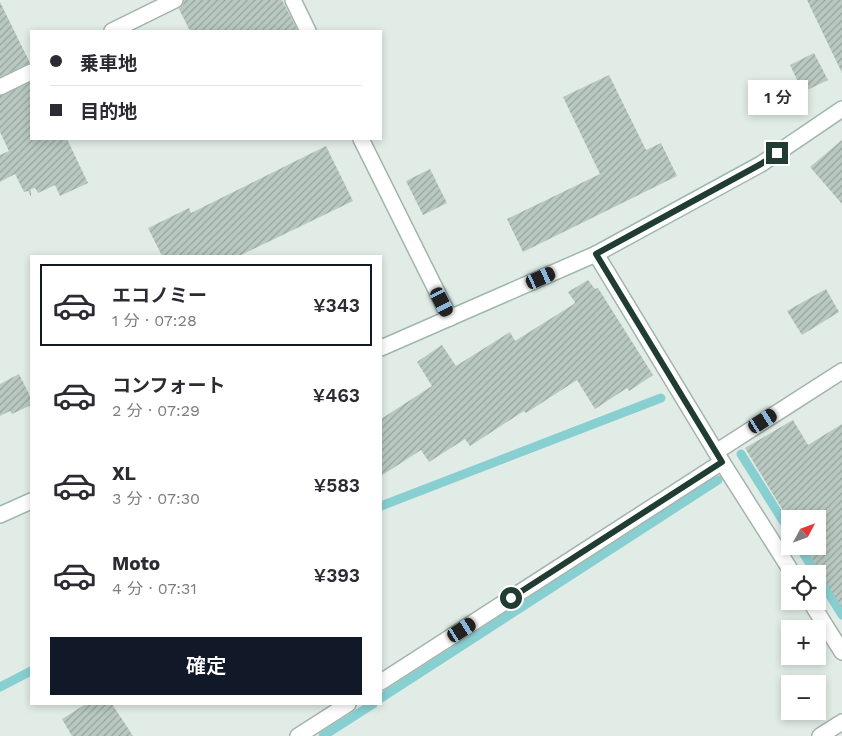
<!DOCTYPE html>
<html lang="ja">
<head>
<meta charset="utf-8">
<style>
	:root { --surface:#fff; --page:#f7f7f7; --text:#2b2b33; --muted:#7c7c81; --line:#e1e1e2; --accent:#111827 }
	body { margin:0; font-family:"Work Sans","Noto Sans JP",sans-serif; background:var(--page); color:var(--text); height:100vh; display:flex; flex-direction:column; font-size:19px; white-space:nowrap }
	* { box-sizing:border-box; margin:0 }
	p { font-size:16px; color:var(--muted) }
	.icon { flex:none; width:28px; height:28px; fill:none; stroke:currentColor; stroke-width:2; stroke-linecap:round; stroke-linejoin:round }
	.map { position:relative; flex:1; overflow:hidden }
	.panel { position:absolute; left:30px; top:255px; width:352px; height:450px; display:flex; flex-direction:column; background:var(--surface); border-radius:0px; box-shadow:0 2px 8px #0003 }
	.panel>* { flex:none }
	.banner { position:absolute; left:30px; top:30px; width:352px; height:110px; border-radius:0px; box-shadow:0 2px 8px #0003; display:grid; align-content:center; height:110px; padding:0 20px; background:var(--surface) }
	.needle { width:32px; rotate:49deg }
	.controls { position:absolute; left:781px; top:510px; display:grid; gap:10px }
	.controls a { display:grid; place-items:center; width:45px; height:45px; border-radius:0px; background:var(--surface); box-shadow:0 2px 8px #0003; font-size:25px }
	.end { position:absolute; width:22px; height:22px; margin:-11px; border:6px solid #213c32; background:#fff; box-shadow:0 0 0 2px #fff }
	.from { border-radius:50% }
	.bubble { position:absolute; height:35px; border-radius:0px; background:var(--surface); box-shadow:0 2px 8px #0003; font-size:16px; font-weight:600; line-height:35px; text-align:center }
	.car { position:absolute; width:15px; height:30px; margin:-15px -8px; border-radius:6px; box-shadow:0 0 4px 1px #0007; background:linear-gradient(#222 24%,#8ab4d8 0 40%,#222 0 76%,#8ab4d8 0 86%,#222 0) }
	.banner b { display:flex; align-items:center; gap:18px; height:48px; font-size:19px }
	.banner b+b { border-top:1px solid var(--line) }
	.banner i { width:12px; height:12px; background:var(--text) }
	ul { padding:9px 0 0; list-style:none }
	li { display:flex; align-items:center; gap:15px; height:82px; margin:0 10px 8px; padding:0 10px; border:2px solid transparent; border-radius:0px }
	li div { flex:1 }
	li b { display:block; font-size:19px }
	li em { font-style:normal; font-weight:600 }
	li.selected { border-color:var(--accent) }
	li>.icon { width:45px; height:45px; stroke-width:1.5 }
	.cta { display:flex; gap:10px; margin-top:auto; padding:10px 20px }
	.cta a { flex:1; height:58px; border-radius:0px; background:var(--accent); color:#fff; font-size:20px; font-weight:600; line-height:58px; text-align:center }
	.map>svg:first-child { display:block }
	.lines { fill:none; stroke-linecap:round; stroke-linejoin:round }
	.stream { stroke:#88cfd1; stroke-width:9 }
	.building { fill:url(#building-hatch) }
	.street-casing { stroke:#a4b4ac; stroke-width:18 }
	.secondary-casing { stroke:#9fb8ac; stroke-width:18 }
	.street { stroke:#fff; stroke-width:15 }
	.secondary { stroke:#fff; stroke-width:15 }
	.route { stroke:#213c32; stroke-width:6 }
</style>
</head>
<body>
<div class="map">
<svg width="842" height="736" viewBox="0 0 842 736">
	<defs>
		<pattern id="building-hatch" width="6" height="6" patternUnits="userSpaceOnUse" patternTransform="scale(1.25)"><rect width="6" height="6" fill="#b9c9c1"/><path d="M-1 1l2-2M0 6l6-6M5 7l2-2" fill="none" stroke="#96a49d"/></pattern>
	</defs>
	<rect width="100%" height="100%" fill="#e1ece6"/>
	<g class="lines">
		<!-- stream -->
		<g class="stream">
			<path d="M741,454L790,532"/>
			<path d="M381,506L661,398"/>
			<path d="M799,546L816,574"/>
			<path d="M818,576L842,615"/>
			<path d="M0,687L31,671"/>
			<path d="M381,698L718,480"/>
			<path d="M323,736L373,704"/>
		</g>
	</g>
	<!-- building -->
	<g class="building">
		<path d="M184,0H282L298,31H190L179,9L183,5Z"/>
		<path d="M807,0H842V73Z"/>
		<path d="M0,2L30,63L0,77Z"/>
		<path d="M814,53L828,80L803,92L790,65Z"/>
		<path d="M609,75L646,150L661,143L677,176L523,252L507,219L600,174L563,97Z"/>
		<path d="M31,82V139H67L88,183L60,196L55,185L38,193L35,188L31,189V197L28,191L24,192L15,174L0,182V155L9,151L0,132V96Z"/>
		<path d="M842,140V204L810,167Z"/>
		<path d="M326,146L353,201L239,256H162L148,228L189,208L191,213Z"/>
		<path d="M430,169L447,203L423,215L406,181Z"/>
		<path d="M588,280L595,289L598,288L653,375L629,391L627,388L595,409L577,380L526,413L524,411L470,446L465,439L429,462L421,450L381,476V419L432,386L417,362L442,345L456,366L510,332L515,341L574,304L575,302L568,292Z"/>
		<path d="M826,289L839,312L802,335L787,311Z"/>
		<path d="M19,374L31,398V405L12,414L10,411L0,416V384Z"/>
		<path d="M793,420L808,445L842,424V608L804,546H818V519H790V522L745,448Z"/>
		<path d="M86,704H112L133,736H72L62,719Z"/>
	</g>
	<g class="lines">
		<defs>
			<g id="street">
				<path d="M293,0L308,31"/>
				<path d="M112,31L175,0"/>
				<path d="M0,87L31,72"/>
				<path d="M361,139L450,318"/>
				<path d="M596,254L722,462L793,574"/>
				<path d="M716,452L842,371"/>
				<path d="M810,601L842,652"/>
				<path d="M381,682L722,462"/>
				<path d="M298,736L348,704"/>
				<path d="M820,736L842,722"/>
			</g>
			<g id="secondary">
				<path d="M381,348L596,254L761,164L842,109"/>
				<path d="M0,515L31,501"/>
			</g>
		</defs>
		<!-- street casing -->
		<use href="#street" class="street-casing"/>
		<!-- secondary casing -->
		<use href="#secondary" class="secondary-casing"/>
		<!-- street -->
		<use href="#street" class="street"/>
		<!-- secondary -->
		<use href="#secondary" class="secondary"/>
	</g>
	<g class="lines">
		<!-- route -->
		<path class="route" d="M511,598L722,462L596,254L761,164L777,153"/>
	</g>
</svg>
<div class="controls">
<a><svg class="needle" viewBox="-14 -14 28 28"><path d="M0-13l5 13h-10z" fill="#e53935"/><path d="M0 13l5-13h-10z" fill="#7c7c81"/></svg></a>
<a><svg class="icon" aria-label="locate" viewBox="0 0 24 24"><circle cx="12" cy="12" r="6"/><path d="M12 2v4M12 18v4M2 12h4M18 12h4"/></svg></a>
<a>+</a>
<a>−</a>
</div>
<i class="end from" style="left:511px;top:598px"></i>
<i class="end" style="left:777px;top:153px"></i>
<div class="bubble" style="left:748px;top:80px;width:60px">1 分</div>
<i class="car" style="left:541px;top:278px;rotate:66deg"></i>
<i class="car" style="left:442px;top:302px;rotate:153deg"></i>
<i class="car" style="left:763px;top:421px;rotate:57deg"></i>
<i class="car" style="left:462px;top:630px;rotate:57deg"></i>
<div class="banner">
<b><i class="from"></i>乗車地</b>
<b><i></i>目的地</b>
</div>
<section class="panel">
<ul>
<li class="selected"><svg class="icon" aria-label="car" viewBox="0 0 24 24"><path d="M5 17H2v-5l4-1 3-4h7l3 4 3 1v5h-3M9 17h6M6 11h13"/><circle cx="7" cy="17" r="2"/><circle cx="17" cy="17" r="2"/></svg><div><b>エコノミー</b><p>1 分 · 07:28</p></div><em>¥343</em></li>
<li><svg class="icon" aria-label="car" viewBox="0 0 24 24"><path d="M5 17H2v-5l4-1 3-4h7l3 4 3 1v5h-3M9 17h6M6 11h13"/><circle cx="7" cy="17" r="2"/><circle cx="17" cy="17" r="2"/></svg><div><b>コンフォート</b><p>2 分 · 07:29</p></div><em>¥463</em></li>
<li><svg class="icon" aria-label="car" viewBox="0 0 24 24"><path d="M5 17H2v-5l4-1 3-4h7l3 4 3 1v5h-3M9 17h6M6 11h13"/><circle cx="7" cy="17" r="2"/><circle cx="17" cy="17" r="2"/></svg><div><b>XL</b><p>3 分 · 07:30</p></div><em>¥583</em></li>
<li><svg class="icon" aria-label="car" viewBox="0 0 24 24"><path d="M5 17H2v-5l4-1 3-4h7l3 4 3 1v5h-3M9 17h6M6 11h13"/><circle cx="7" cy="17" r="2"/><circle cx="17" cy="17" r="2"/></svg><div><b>Moto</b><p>4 分 · 07:31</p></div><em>¥393</em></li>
</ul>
<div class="cta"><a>確定</a></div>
</section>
</div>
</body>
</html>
